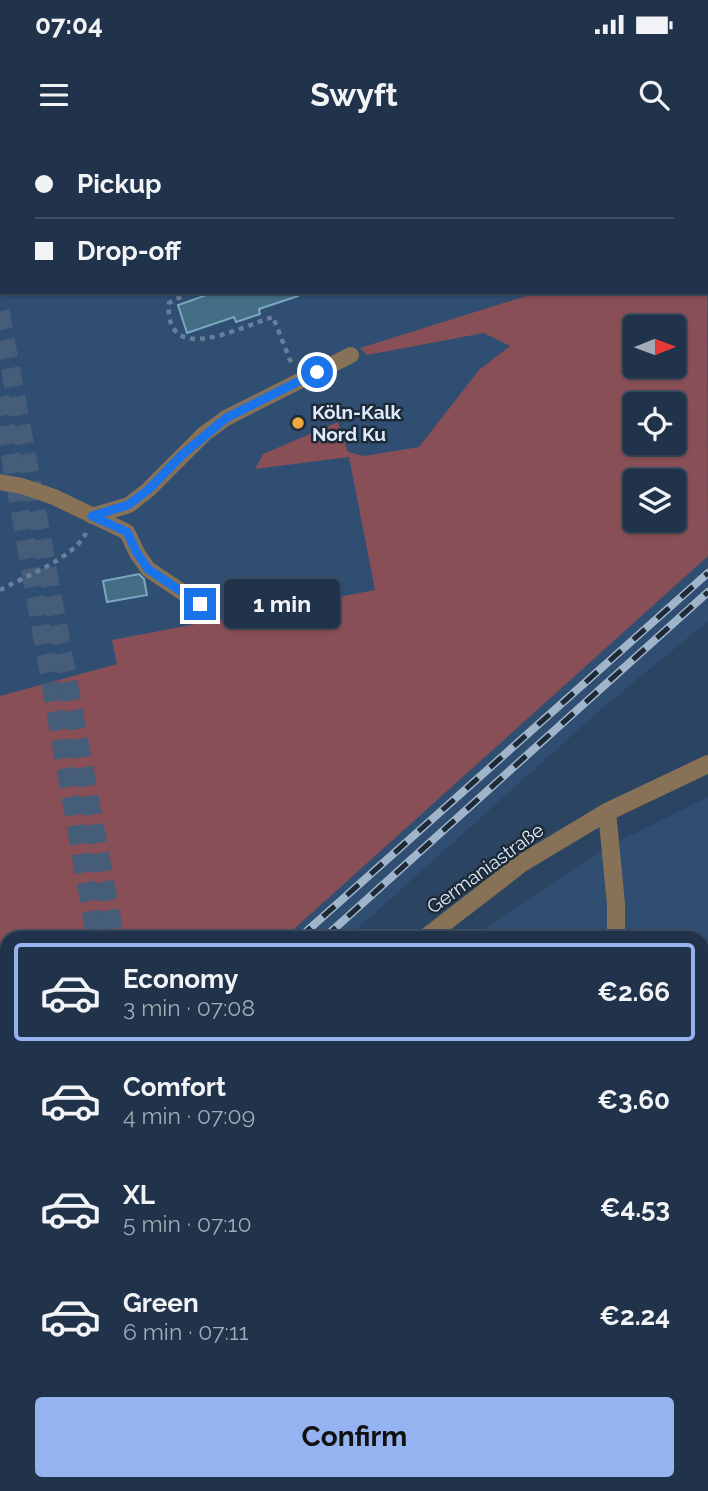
<!DOCTYPE html>
<html lang="en">
<head>
<meta charset="utf-8">
<style>
	:root { --surface:#20334a; --page:#283b51; --text:#f1f3f6; --muted:#a2aab5; --line:#3d4e62; --accent:#95b2f1 }
	body { margin:0; font-family:Raleway,sans-serif; background:var(--page); color:var(--text); height:100vh; display:flex; flex-direction:column; font-size:26px; white-space:nowrap }
	* { box-sizing:border-box; margin:0 }
	p { font-size:23px; color:var(--muted) }
	.icon { flex:none; width:38px; height:38px; fill:none; stroke:currentColor; stroke-width:2; stroke-linecap:round; stroke-linejoin:round }
	.map { position:relative; flex:1; overflow:hidden }
	.side { position:absolute; left:0px; top:791px; width:709px; height:560px; display:flex; flex-direction:column; background:var(--surface); border-radius:21px 21px 0 0; box-shadow:0 2px 5px #0004,0 0 0 2px var(--line) }
	.side>* { flex:none }
	.banner { position:absolute; left:0px; top:0px; width:709px; height:154px; box-shadow:0 2px 5px #0004,0 0 0 2px var(--line); display:grid; align-content:center; height:154px; padding:0 35px; background:var(--surface) }
	.needle { width:46px; rotate:89deg }
	.tools { position:absolute; left:623px; top:175px; display:grid; gap:14px }
	.tools a { display:grid; place-items:center; width:63px; height:63px; border-radius:7px; background:var(--surface); box-shadow:0 2px 5px #0004,0 0 0 2px var(--line); font-size:35px }
	.end { position:absolute; width:32px; height:32px; margin:-16px; border:9px solid #1a73e8; background:#fff; box-shadow:0 0 0 4px #fff }
	.from { border-radius:50% }
	.bubble { position:absolute; height:49px; border-radius:7px; background:var(--surface); box-shadow:0 2px 5px #0004,0 0 0 2px var(--line); font-size:23px; font-weight:700; line-height:49px; text-align:center }
	.banner b { display:flex; align-items:center; gap:24px; height:66px; font-size:26px }
	.banner b+b { border-top:2px solid var(--line) }
	.banner i { width:18px; height:18px; background:var(--text) }
	ul { padding:12px 0 0; list-style:none }
	li { display:flex; align-items:center; gap:21px; height:98px; margin:0 14px 10px; padding:0 21px; border:4px solid transparent; border-radius:7px }
	li div { flex:1 }
	li b { display:block; font-size:26px }
	li em { font-style:normal; font-weight:700 }
	li.on { border-color:var(--accent) }
	li>.icon { width:63px; height:63px; stroke-width:1.5 }
	.action { display:flex; gap:14px; margin-top:auto; padding:14px 35px }
	.action a { flex:1; height:80px; border-radius:7px; background:var(--accent); color:#111; font-size:28px; font-weight:700; line-height:80px; text-align:center }
	.status { display:flex; justify-content:space-between; align-items:center; height:49px; padding:0 35px; background:var(--surface); direction:ltr }
	.status svg { height:19px; fill:currentColor }
	header { display:flex; justify-content:space-between; align-items:center; height:91px; padding:0 35px; background:var(--surface); font-size:32px; font-weight:700 }
	.map>svg:first-child { display:block }
	.built { fill:#2f4e72; fill-rule:evenodd }
	.green { fill:#884f56; fill-rule:evenodd }
	.building { fill:#436e85; stroke:#79a7bf; stroke-width:2 }
	.lines { fill:none; stroke-linecap:round; stroke-linejoin:round }
	.trunk-tunnel { stroke:#455d79; stroke-width:19; stroke-dasharray:19 10; stroke-linecap:butt }
	.path { stroke:#697f99; stroke-width:4.5; stroke-dasharray:5 5; stroke-linecap:butt }
	.service { stroke:#887257; stroke-width:16 }
	.minor { stroke:#887257; stroke-width:18 }
	.trunk { stroke:#daa868; stroke-width:19 }
	.rail-casing { stroke:#a0b4ca; stroke-width:8 }
	.rail { stroke:#1e2a37; stroke-width:5; stroke-dasharray:16; stroke-linecap:butt }
	.route { stroke:#1a73e8; stroke-width:9 }
	.poi-dot { fill:#efa73e; stroke:#1e2a37; stroke-width:2.5 }
	.labels { text-anchor:middle; stroke-width:5; stroke-linejoin:round; paint-order:stroke }
	.poi-label { font-size:19px; font-weight:bold; fill:#dcecfe; stroke:#1e2a37; text-anchor:start }
	.street-label { font-size:19px; fill:#dcecfe; stroke:#1e2a37 }
</style>
</head>
<body>
<div class="status"><b>07:04</b><svg viewBox="0 0 49 12"><path d="M0 12V9h3v3zM5 12V6h3v6zM10 12V3h3v9zM15 12V0h3v12zM26 1h20v11H26zM47 4h2v5h-2z"/></svg></div>
<header><svg class="icon" aria-label="menu" viewBox="0 0 24 24"><path d="M4 6h16M4 12h16M4 18h16"/></svg>Swyft<svg class="icon" aria-label="search" viewBox="0 0 24 24"><circle cx="10" cy="10" r="6"/><path d="M15 15l6 6"/></svg></header>
<div class="map">
<svg width="708" height="1351" viewBox="0 0 708 1351">
	<rect width="100%" height="100%" fill="#2a4462"/>
	<!-- built -->
	<g class="built">
		<path d="M0,0H708V481L599,571L347,798H7V1087L0,1091ZM2,2H707V152H2ZM635,187H674V226H635ZM635,264H674V303H635ZM635,341H674V380H635Z"/>
		<path d="M708,657V1351H305L302,1344H702V798H472L605,708Z"/>
	</g>
	<!-- green -->
	<path class="green" d="M707,96L708,416L284,798H7V1026L0,1032V556L117,524L112,500L375,450L349,317L255,329L263,314L338,282L348,312L364,316L419,307L479,230L510,206L484,193L367,215L360,208L539,152H707ZM635,187H674V226H635ZM635,264H674V303H635ZM635,341H674V380H635Z"/>
	<!-- building -->
	<g class="building">
		<path d="M215,152H297L298,156L259,169L260,174L236,182L234,177L187,193L178,165Z"/>
		<path d="M139,434L144,439L147,455L107,462L103,441Z"/>
	</g>
	<g class="lines">
		<!-- trunk-tunnel -->
		<g class="trunk-tunnel">
			<path d="M0,171L115,798"/>
			<path d="M0,257L96,798"/>
			<path d="M201,1344L202,1351"/>
		</g>
		<!-- path -->
		<g class="path">
			<path d="M157,0V2"/>
			<path d="M523,0L524,2"/>
			<path d="M190,152L169,163C164,228 240,187 273,177L292,225"/>
			<path d="M0,450C24,437 74,418 86,393"/>
			<path d="M0,1170L7,1165"/>
			<path d="M290,1344L293,1351"/>
			<path d="M109,1351L141,1344"/>
		</g>
		<!-- service -->
		<g class="service">
			<path d="M0,342L22,346L54,357L127,392L137,413L148,429L200,464"/>
			<path d="M92,376L129,365L148,350L204,294L226,278L351,215"/>
			<path d="M702,1190H708"/>
			<path d="M375,1349L384,1351"/>
			<path d="M492,1351L493,1344"/>
		</g>
		<!-- minor -->
		<g class="minor">
			<path d="M607,672L616,764V798"/>
			<path d="M425,798L522,723L607,672L708,624"/>
			<path d="M0,1137L7,1132"/>
			<path d="M0,1234L7,1232"/>
			<path d="M189,1344L191,1351"/>
		</g>
		<!-- trunk -->
		<path class="trunk" d="M249,1344L252,1351"/>
		<defs>
			<g id="rail">
				<path d="M299,798L708,433"/>
				<path d="M324,798L708,452"/>
				<path d="M0,1055L7,1050"/>
				<path d="M0,1073L7,1068"/>
			</g>
		</defs>
		<!-- rail casing -->
		<use href="#rail" class="rail-casing"/>
		<!-- rail -->
		<use href="#rail" class="rail"/>
	</g>
	<g class="lines">
		<!-- route -->
		<path class="route" d="M200,464L148,429L137,413L127,392L92,376L128,365L148,350L182,315L226,278L317,232"/>
	</g>
	<!-- markers -->
	<circle class="poi-dot" cx="298" cy="283" r="7"/>
	<g class="labels">
		<!-- poi labels -->
		<g class="poi-label">
			<text x="312" y="279">Köln-Kalk<tspan x="312" dy="22">Nord Ku</tspan></text>
		</g>
		<!-- street labels -->
		<g class="street-label">
			<text transform="translate(485 728) rotate(-36)" y="7">Germaniastraße</text>
		</g>
	</g>
</svg>
<div class="tools">
<a><svg class="needle" viewBox="-14 -14 28 28"><path d="M0-13l5 13h-10z" fill="#e53935"/><path d="M0 13l5-13h-10z" fill="#a2aab5"/></svg></a>
<a><svg class="icon" aria-label="locate" viewBox="0 0 24 24"><circle cx="12" cy="12" r="6"/><path d="M12 2v4M12 18v4M2 12h4M18 12h4"/></svg></a>
<a><svg class="icon" aria-label="layers" viewBox="0 0 24 24"><path d="M12 4l9 5-9 5-9-5zM3 14l9 5 9-5"/></svg></a>
</div>
<i class="end from" style="left:317px;top:232px"></i>
<i class="end" style="left:200px;top:464px"></i>
<div class="bubble" style="left:224px;top:439px;width:116px">1 min</div>
<div class="banner">
<b><i class="from"></i>Pickup</b>
<b><i></i>Drop-off</b>
</div>
<section class="side">
<ul>
<li class="on"><svg class="icon" aria-label="car" viewBox="0 0 24 24"><path d="M5 17H2v-5l4-1 3-4h7l3 4 3 1v5h-3M9 17h6M6 11h13"/><circle cx="7" cy="17" r="2"/><circle cx="17" cy="17" r="2"/></svg><div><b>Economy</b><p>3 min · 07:08</p></div><em>€2.66</em></li>
<li><svg class="icon" aria-label="car" viewBox="0 0 24 24"><path d="M5 17H2v-5l4-1 3-4h7l3 4 3 1v5h-3M9 17h6M6 11h13"/><circle cx="7" cy="17" r="2"/><circle cx="17" cy="17" r="2"/></svg><div><b>Comfort</b><p>4 min · 07:09</p></div><em>€3.60</em></li>
<li><svg class="icon" aria-label="car" viewBox="0 0 24 24"><path d="M5 17H2v-5l4-1 3-4h7l3 4 3 1v5h-3M9 17h6M6 11h13"/><circle cx="7" cy="17" r="2"/><circle cx="17" cy="17" r="2"/></svg><div><b>XL</b><p>5 min · 07:10</p></div><em>€4.53</em></li>
<li><svg class="icon" aria-label="car" viewBox="0 0 24 24"><path d="M5 17H2v-5l4-1 3-4h7l3 4 3 1v5h-3M9 17h6M6 11h13"/><circle cx="7" cy="17" r="2"/><circle cx="17" cy="17" r="2"/></svg><div><b>Green</b><p>6 min · 07:11</p></div><em>€2.24</em></li>
</ul>
<div class="action"><a>Confirm</a></div>
</section>
</div>
</body>
</html>
